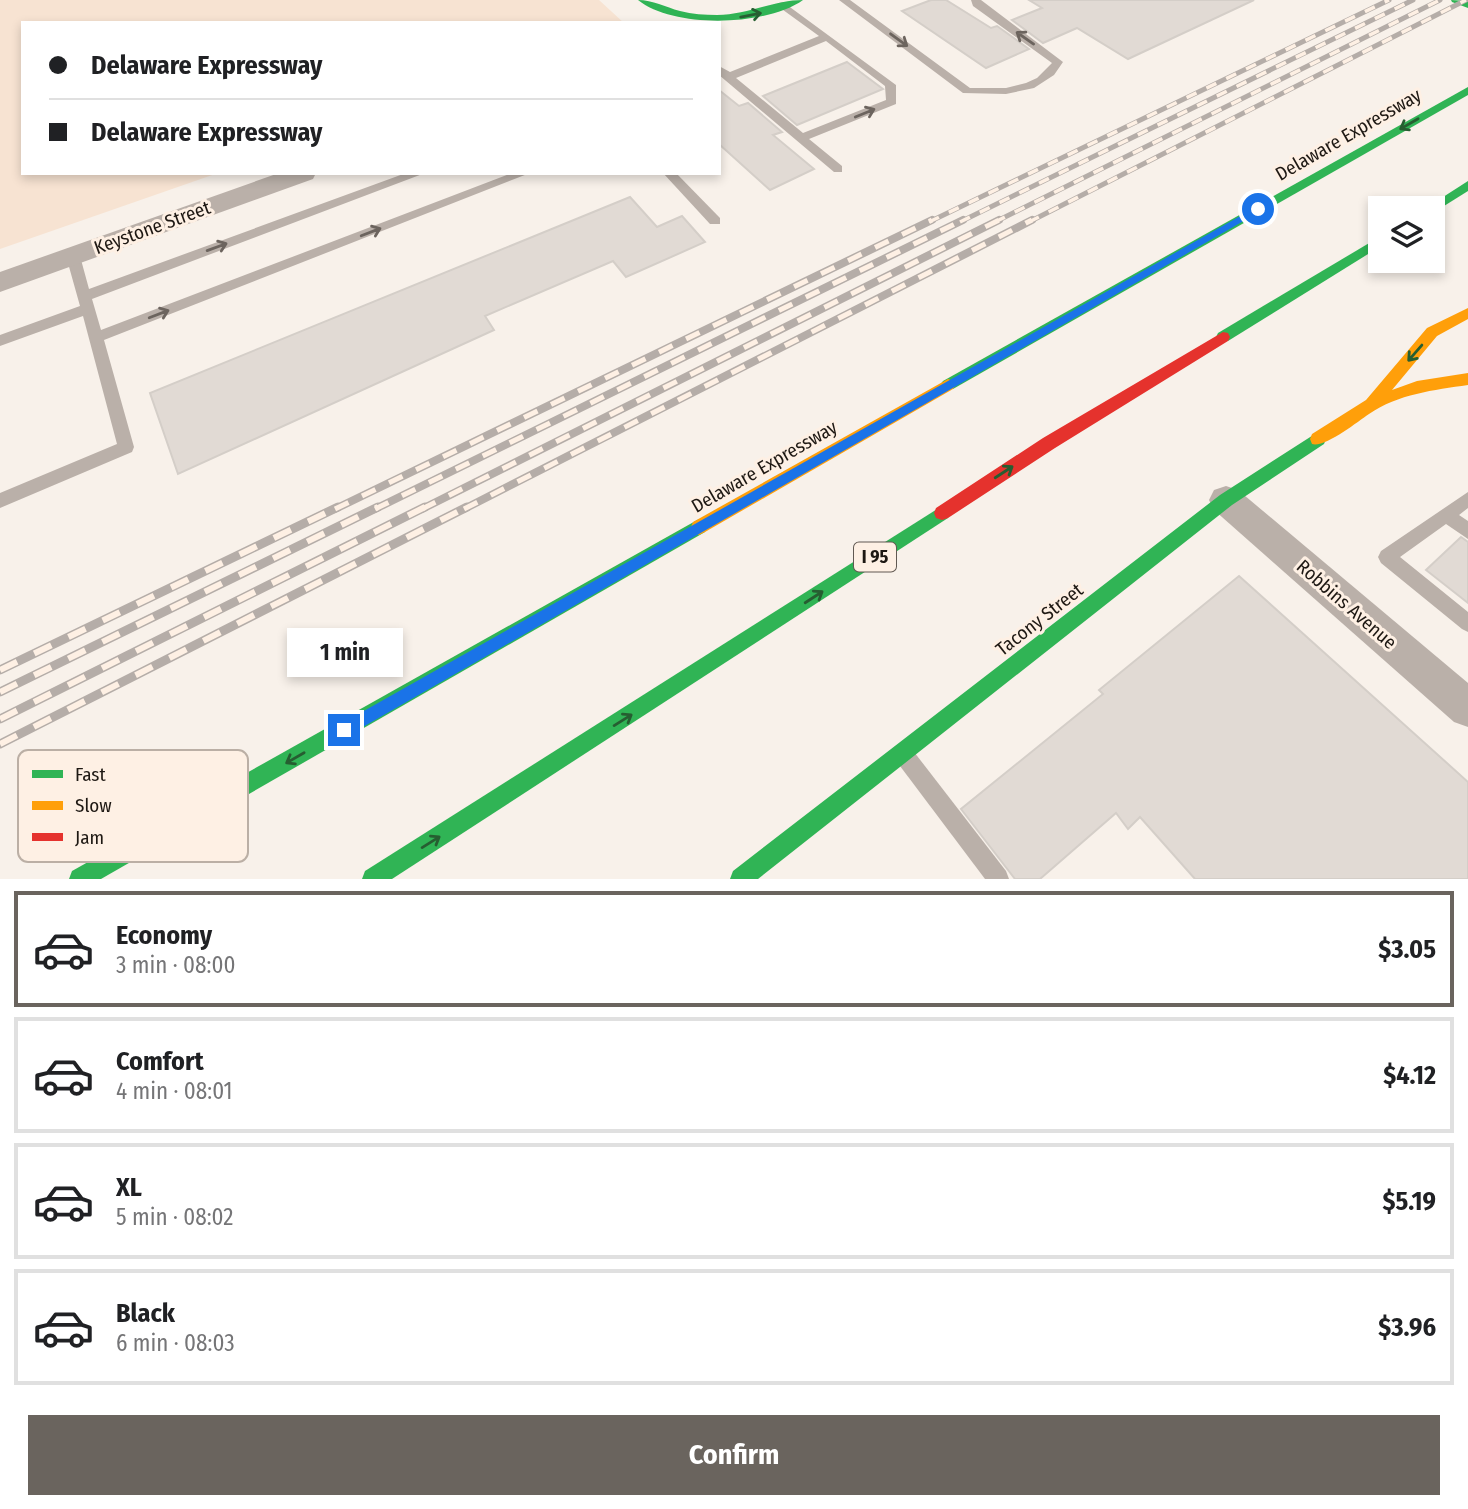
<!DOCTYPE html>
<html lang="en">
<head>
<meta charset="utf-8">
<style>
	:root { --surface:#fff; --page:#f2f2f2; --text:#202124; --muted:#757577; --line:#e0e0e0; --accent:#6a645e }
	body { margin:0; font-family:"Fira Sans Condensed",sans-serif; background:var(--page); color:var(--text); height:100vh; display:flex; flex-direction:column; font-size:26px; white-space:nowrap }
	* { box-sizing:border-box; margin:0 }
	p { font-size:23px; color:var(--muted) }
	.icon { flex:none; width:38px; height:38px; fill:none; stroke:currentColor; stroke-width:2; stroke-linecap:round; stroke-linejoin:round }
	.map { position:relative; height:879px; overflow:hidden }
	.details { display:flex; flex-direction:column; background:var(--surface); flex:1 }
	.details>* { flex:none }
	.top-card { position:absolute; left:21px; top:21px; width:700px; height:154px; border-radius:0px; box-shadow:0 4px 10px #0003; display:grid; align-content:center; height:154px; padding:0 28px; background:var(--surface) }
	.controls { position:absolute; left:1368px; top:196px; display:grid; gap:14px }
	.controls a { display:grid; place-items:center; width:77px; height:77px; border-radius:0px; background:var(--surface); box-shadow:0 4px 10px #0003; font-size:35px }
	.end { position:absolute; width:32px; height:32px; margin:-16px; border:9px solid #1a73e8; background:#fff; box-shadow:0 0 0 4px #fff }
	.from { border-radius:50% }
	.bubble { position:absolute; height:49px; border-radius:0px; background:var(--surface); box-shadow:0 4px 10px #0003; font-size:23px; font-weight:700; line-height:49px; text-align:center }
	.top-card b { display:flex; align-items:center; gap:24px; height:66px; font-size:26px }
	.top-card b+b { border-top:2px solid var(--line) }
	.top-card i { width:18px; height:18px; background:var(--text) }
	ul { padding:12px 0 0; list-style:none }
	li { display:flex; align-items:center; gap:21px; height:116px; margin:0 14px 10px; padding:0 14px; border:4px solid var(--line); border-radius:0px }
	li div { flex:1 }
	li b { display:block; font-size:26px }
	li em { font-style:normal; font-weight:700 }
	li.active { border-color:var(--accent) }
	li>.icon { width:63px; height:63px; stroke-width:1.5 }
	.primary-button { display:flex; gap:14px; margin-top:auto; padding:14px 28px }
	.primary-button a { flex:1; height:80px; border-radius:0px; background:var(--accent); color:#fff; font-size:28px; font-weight:700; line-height:80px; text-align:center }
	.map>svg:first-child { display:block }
	.green { fill:#f7e3d2 }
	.building { fill:#e1dad4; stroke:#d4cec8; stroke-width:2 }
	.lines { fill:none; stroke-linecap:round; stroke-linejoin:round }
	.lane { fill:#bab0a9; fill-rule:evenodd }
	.street { fill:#bab0a9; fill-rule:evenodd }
	.fast { fill:#30b455; fill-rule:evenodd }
	.slow { fill:#ff9f0a; fill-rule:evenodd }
	.jam { fill:#e5322d; fill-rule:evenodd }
	.rail-far2-casing { stroke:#b5ada8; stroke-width:5 }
	.rail-far1-casing { stroke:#b5ada8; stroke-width:8 }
	.rail-casing { stroke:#b5ada8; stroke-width:9 }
	.rail-far2 { stroke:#fef0e4; stroke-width:3.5; stroke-dasharray:11; stroke-linecap:butt }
	.rail-far1 { stroke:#fef0e4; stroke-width:5; stroke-dasharray:15; stroke-linecap:butt }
	.rail { stroke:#fef0e4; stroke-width:6; stroke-dasharray:19; stroke-linecap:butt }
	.oneway { stroke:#265e31 }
	.oneway2 { stroke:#6c645e }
	.route { fill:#1a73e8 }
	.labels { text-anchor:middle; stroke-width:6; stroke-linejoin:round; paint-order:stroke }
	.shield { fill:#fef0e4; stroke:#615952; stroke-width:2 }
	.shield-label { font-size:18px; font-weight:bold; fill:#1e1813 }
	.street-label { font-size:19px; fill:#1e1813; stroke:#fef0e4 }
	.key { fill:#fef0e4; stroke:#bbafa5; stroke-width:2 }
	.key-label { font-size:19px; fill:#1e1813 }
</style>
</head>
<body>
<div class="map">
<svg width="1468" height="879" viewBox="0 0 1468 879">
	<rect width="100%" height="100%" fill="#f8f1ea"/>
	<!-- green -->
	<path class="green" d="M0,0H599L624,23H23V173H218L0,249Z"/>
	<!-- building -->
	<g class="building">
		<path d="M931,0H946L991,28L997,26L1029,49L986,68L902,11Z"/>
		<path d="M1029,0H1254L1128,59L1077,28L1043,43L1012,20L1042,8Z"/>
		<path d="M847,62L883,89L797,125L763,96Z"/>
		<path d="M719,90L739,106L748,103L782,132L773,135L814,169L770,190L719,144Z"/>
		<path d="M630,197L657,227L682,216L705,242L626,277L613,261L485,316L494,330L178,474L150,393Z"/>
		<path d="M1461,537L1468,542V603L1426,570Z"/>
		<path d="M1239,576L1468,782V879H1195L1140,817L1128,829L1116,813L1040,879H1015L961,809L1103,694L1099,690Z"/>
	</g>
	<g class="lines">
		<!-- lane -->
		<g class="lane">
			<path d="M839,0H850L970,88H1006L1026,83L1037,78L1052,63L973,6L971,0H981L1063,62L1054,75L1034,88L1006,94L963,93Z"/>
			<path d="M783,2L896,85V104L809,139L842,166V172H834L719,75V66L730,72L819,36L779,7V3ZM826,41L885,86L886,100L803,133L736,78Z"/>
			<path d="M406,173H425L92,299L101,330L512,173H530L104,340L134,447L132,452L0,508V493L117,444L83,316L0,346V335L80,306L66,256L68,253L73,251L80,256L89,289Z"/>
			<path d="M663,173H676L720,218V224H710Z"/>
			<path d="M1468,492V508L1459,515L1468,521V539L1446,524L1400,557L1468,612V632L1462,629L1381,563L1378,557L1381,551Z"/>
			<path d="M904,745L911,748L1006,871L1009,879H985L897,762L894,755L897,748Z"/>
		</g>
		<!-- street -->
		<g class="street">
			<path d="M279,173H316L313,179L0,292V272Z"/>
			<path d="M1226,486L1238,490L1468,683V727L1454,722L1214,510L1209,500L1214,490Z"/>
		</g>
		<!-- fast -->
		<g class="fast">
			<path d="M638,0C653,0 665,7 680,11C692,14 705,15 717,15C747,15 774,0 803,0C767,26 674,29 638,0Z"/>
			<path d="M1451,0L1468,1V8L1452,2Z"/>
			<path d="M1468,87V95L953,389H943L940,385L943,381Z"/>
			<path d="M1468,181V191L1436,211L1426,208Z"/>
			<path d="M1381,236V246L1228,341H1218L1216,337L1218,333Z"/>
			<path d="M1318,432L1324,434L1326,439L1324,444L1232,505L758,879H730L733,871L1220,495Z"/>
			<path d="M942,506L948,508L950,513L948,518L392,879H362L365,871Z"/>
			<path d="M699,519L705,522L707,527L705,532L101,879H69L72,871Z"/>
		</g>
		<!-- slow -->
		<g class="slow">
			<path d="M1468,308V319L1437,336L1392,390L1417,381L1468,373V385C1434,390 1398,394 1369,414C1357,422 1325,448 1312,444L1310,439L1312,434L1366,400L1427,328Z"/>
			<path d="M948,379L953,381L956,385L953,389L705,532L699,535L693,532L691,527L693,522Z"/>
		</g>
		<!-- jam -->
		<path class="jam" d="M1223,332L1228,333L1230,337L1228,341L1055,448L948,518L942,520L936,518L934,513L936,508L1043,438Z"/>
		<defs>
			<g id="rail-far2">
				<path d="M929,222L1389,0"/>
				<path d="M960,222L1413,0"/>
				<path d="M995,222L1440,0"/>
				<path d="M1029,222L1466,0"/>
			</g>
			<g id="rail-far1">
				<path d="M335,509L932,220"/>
				<path d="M375,509L963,220"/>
				<path d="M422,509L999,220"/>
				<path d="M464,509L1032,220"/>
			</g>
			<g id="rail">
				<path d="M0,670L338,507"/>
				<path d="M0,692L378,507"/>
				<path d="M0,719L425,507"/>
				<path d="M0,744L467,507"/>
			</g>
		</defs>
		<!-- rail-far2 casing -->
		<use href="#rail-far2" class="rail-far2-casing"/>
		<!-- rail-far1 casing -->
		<use href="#rail-far1" class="rail-far1-casing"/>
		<!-- rail casing -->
		<use href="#rail" class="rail-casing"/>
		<!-- rail-far2 -->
		<use href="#rail-far2" class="rail-far2"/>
		<!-- rail-far1 -->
		<use href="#rail-far1" class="rail-far1"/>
		<!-- rail -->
		<use href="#rail" class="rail"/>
	</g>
	<!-- one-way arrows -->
	<defs><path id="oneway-shaft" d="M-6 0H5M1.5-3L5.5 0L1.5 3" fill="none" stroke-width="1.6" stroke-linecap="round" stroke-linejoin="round" transform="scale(1.75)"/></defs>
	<g class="oneway">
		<use href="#oneway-shaft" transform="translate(751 15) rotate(-11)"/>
		<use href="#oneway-shaft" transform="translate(1409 124) rotate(150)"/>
		<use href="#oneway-shaft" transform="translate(1415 353) rotate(131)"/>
		<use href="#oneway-shaft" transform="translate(1004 472) rotate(-33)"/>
		<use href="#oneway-shaft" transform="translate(814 597) rotate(-33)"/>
		<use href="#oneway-shaft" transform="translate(623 720) rotate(-32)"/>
		<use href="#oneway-shaft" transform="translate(295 758) rotate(150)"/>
		<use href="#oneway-shaft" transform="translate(431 842) rotate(-32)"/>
	</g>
	<g class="oneway2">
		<use href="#oneway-shaft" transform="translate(1025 38) rotate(-145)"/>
		<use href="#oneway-shaft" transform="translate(899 40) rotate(36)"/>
		<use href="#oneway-shaft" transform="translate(865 113) rotate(-22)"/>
		<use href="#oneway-shaft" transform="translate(371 232) rotate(-21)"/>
		<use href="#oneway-shaft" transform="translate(217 247) rotate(-20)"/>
		<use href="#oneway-shaft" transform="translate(159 314) rotate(-21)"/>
	</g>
	<!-- route -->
	<path class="route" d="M1258,206L1263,209L1261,211L349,735H339V725Z"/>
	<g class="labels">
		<!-- shield labels -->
		<rect class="shield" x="854" y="542.5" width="42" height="29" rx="5"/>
		<g class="shield-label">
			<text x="875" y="563">I 95</text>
		</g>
		<!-- street labels -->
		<g class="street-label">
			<text transform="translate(1348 134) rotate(-30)" y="7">Delaware Expressway</text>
			<text transform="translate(152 227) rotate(-20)" y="7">Keystone Street</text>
			<text transform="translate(764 466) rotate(-30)" y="7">Delaware Expressway</text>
			<text transform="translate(1347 604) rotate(41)" y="7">Robbins Avenue</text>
			<text transform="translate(1039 619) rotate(-38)" y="7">Tacony Street</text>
		</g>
	</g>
	<!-- legend -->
	<rect x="18" y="750" width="230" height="112" rx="10" class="key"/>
	<rect x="32" y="770" width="31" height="8" fill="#30b455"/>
	<rect x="32" y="801" width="31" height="9" fill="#ff9f0a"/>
	<rect x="32" y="833" width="31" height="8" fill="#e5322d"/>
	<g class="key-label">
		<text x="75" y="781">Fast</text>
		<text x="75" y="812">Slow</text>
		<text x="75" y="844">Jam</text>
	</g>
</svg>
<div class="controls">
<a><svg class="icon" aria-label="layers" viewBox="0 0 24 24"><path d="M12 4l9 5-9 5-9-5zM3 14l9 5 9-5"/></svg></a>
</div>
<i class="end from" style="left:1258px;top:209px"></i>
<i class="end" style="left:344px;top:730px"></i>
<div class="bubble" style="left:287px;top:628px;width:116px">1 min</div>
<div class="top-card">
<b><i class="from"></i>Delaware Expressway</b>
<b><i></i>Delaware Expressway</b>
</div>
</div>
<section class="details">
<ul>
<li class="active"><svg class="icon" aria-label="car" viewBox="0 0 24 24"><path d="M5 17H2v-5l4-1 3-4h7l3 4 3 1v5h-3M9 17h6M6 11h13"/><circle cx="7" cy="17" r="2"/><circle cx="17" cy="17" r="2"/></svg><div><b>Economy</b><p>3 min · 08:00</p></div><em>$3.05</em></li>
<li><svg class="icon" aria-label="car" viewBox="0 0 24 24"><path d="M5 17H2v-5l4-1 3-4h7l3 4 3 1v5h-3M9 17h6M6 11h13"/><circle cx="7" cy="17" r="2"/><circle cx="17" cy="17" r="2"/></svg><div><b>Comfort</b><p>4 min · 08:01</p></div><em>$4.12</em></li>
<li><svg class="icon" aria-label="car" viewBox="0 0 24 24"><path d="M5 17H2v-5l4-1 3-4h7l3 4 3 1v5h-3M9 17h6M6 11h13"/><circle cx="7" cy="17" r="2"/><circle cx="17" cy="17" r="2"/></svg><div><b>XL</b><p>5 min · 08:02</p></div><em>$5.19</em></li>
<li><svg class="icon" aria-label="car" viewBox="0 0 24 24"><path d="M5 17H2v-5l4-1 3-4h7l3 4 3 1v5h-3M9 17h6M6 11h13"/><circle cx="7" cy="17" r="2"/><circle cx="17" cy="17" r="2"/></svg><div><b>Black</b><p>6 min · 08:03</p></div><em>$3.96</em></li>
</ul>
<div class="primary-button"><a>Confirm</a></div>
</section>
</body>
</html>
